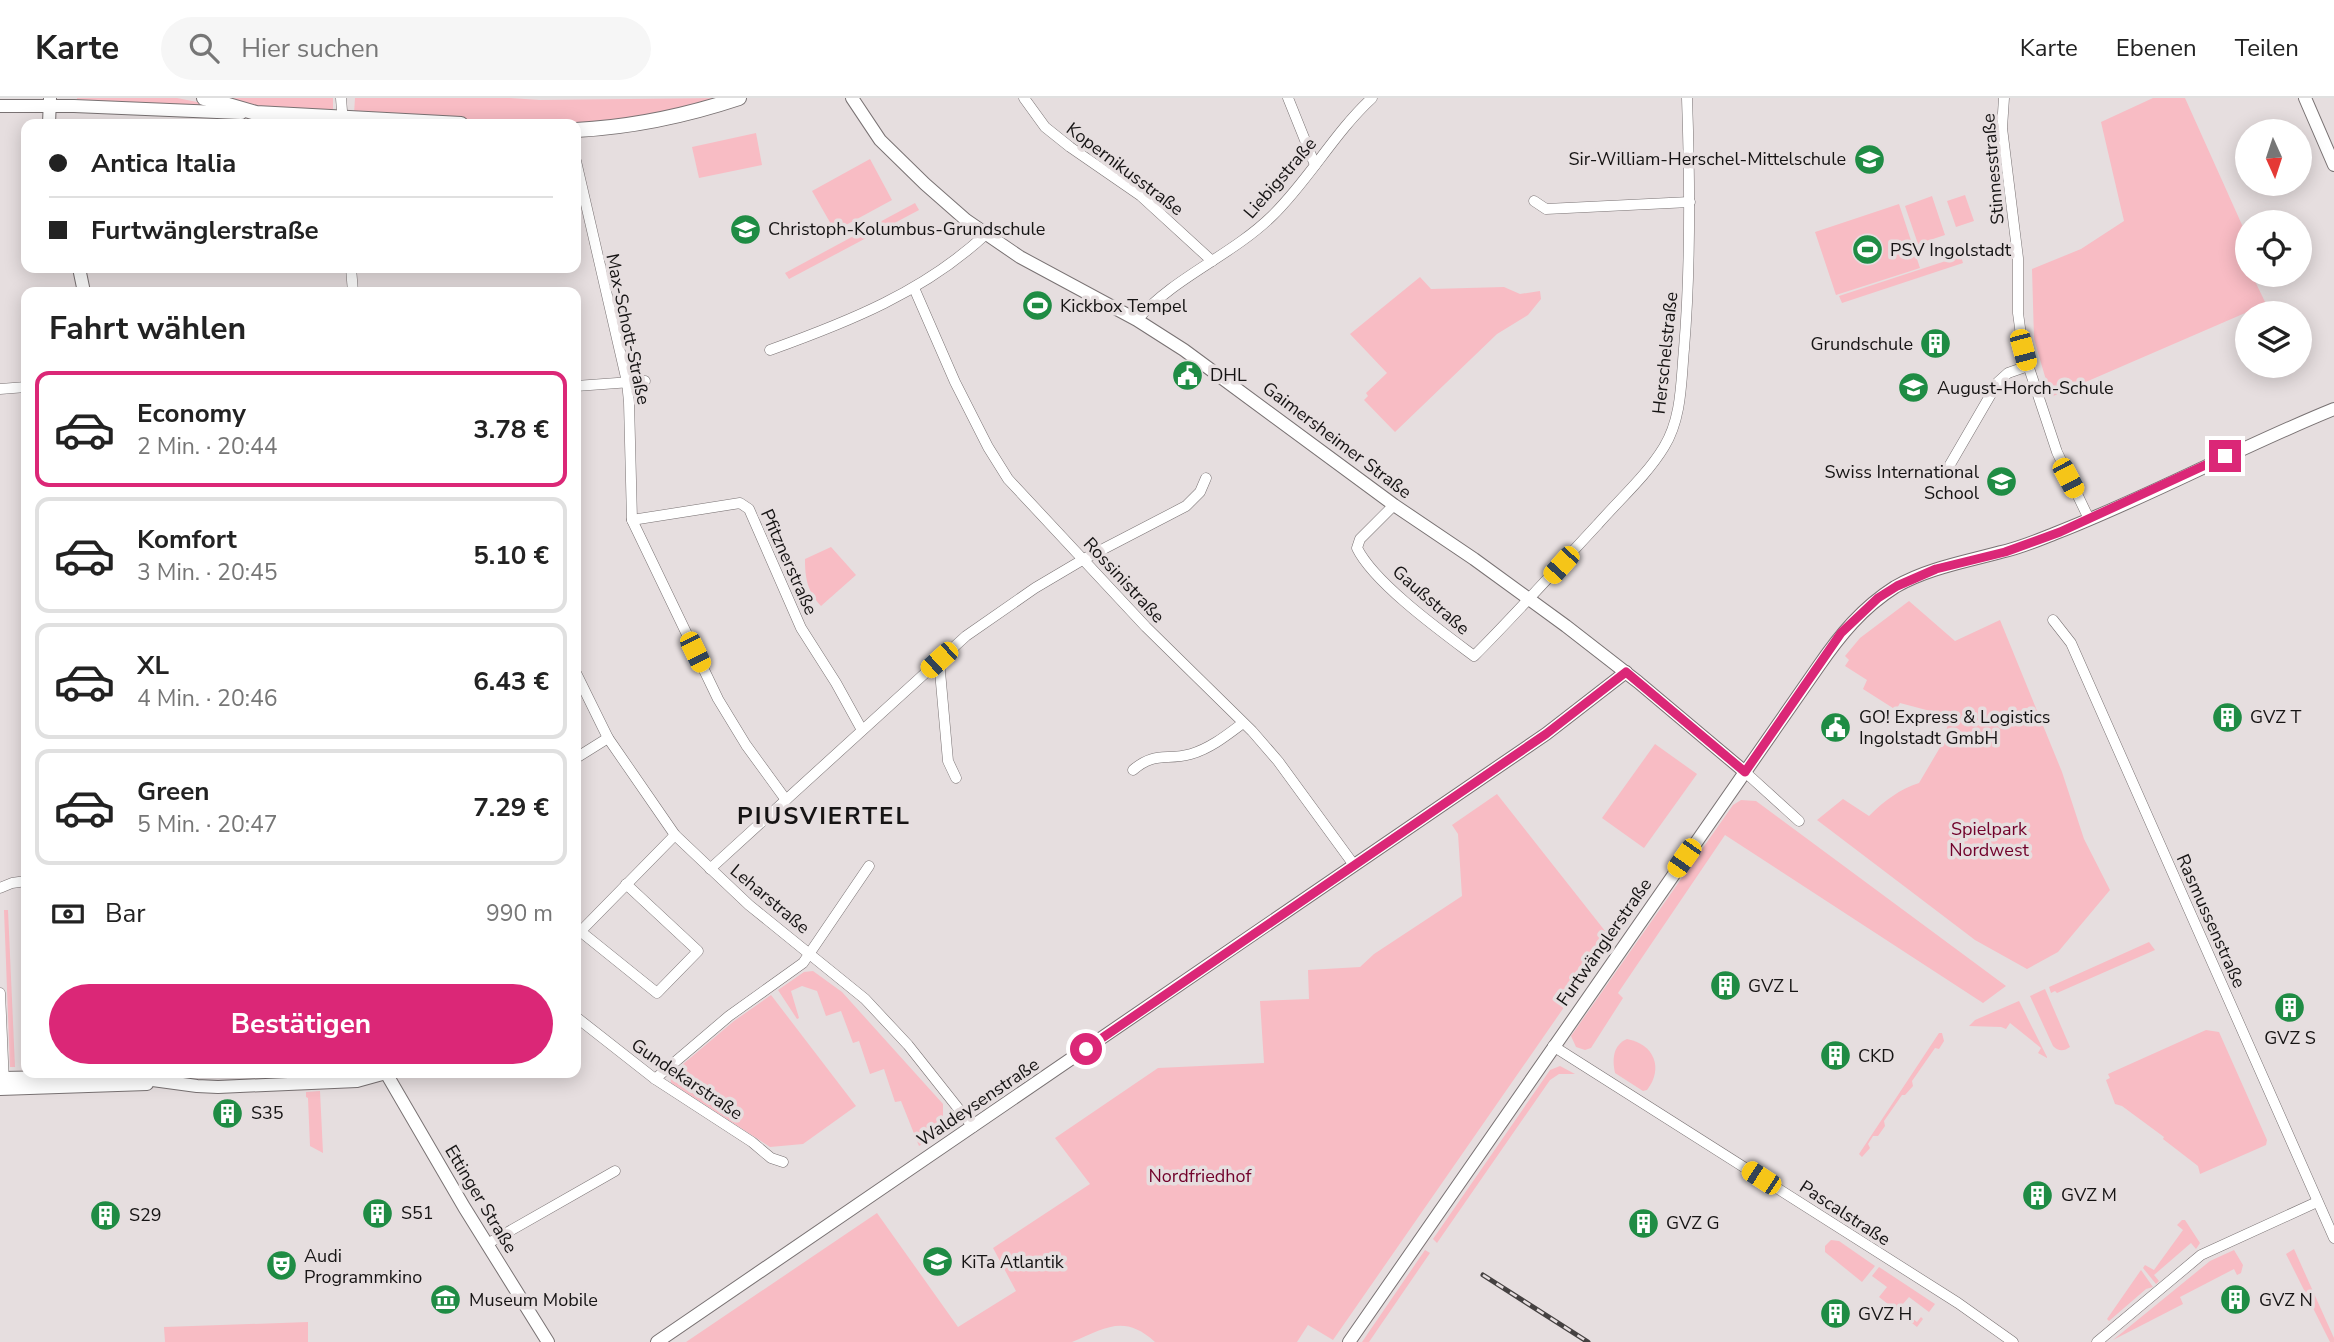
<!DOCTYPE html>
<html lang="de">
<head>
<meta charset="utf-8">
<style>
	:root { --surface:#fff; --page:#f6f6f6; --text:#222; --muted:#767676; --line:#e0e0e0; --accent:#db2777 }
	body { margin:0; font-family:"Nunito Sans",sans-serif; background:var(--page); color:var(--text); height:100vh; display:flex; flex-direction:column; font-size:26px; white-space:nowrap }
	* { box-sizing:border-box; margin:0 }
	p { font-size:23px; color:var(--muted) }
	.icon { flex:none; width:38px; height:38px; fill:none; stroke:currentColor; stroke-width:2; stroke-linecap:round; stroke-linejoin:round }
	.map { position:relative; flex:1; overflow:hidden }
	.panel { position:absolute; left:21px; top:189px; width:560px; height:791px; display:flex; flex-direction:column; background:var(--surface); border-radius:14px; box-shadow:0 4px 18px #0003 }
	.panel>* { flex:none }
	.banner { position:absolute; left:21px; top:21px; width:560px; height:154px; border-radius:14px; box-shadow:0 4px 18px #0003; display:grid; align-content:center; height:154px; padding:0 28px; background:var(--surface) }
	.needle { width:46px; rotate:177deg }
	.fabs { position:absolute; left:2235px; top:21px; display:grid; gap:14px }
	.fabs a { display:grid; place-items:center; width:77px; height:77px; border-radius:50%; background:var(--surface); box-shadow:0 4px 18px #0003; font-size:35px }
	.end { position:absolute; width:32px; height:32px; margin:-16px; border:9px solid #db2777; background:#fff; box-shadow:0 0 0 4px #fff }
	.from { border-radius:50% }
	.car { position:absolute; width:21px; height:42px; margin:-21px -10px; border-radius:9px; box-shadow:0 0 5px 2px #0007; background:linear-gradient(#f5c518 24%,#345 0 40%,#f5c518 0 76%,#345 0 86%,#f5c518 0) }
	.banner b { display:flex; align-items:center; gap:24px; height:66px; font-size:26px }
	.banner b+b { border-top:2px solid var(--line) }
	.banner i { width:18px; height:18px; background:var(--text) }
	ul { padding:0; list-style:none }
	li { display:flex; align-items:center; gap:21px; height:116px; margin:0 14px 10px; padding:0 14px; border:4px solid var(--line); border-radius:14px }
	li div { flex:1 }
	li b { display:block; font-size:26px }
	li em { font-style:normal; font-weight:700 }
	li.selected { border-color:var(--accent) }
	li>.icon { width:63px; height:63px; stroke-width:1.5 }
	h2 { padding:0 28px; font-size:32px; line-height:84px }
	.pay { display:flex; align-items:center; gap:18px; height:77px; padding:0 28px; font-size:26px }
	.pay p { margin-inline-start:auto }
	.action { display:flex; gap:14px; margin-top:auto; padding:14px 28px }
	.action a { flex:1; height:80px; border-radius:42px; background:var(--accent); color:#fff; font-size:28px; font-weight:700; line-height:80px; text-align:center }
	header { display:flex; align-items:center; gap:42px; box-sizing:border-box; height:98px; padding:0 35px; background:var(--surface); border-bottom:2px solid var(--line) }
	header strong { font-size:33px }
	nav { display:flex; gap:38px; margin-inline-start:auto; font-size:24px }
	.search { width:490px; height:63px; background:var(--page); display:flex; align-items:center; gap:18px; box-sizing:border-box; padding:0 24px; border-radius:38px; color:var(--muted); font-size:26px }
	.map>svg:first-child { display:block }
	.green { fill:#f8bcc4 }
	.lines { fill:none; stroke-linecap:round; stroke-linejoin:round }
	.street-casing { stroke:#797273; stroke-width:11 }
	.secondary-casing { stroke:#797273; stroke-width:14 }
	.primary-casing { stroke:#797273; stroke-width:16 }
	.street { stroke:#fff; stroke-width:10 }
	.secondary { stroke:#fff; stroke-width:12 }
	.primary { stroke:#fff; stroke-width:14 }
	.rail-casing { stroke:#454141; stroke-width:5 }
	.rail { stroke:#e6dedf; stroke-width:2.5; stroke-dasharray:8; stroke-linecap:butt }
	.route { stroke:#db2777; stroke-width:9 }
	.labels { text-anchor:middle; stroke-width:7; stroke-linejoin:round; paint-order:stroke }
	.poi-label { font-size:18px; fill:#161414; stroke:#e6dedf; text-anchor:start }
	.street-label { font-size:18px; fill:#161414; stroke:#e6dedf }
	.park-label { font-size:18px; fill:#71022b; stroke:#e6dedf }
	.district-label { font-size:24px; font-weight:bold; letter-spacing:2px; fill:#161414; stroke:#e6dedf }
</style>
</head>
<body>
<header>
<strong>Karte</strong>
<div class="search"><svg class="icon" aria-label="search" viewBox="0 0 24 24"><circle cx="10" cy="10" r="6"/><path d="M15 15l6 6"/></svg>Hier suchen</div>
<nav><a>Karte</a><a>Ebenen</a><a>Teilen</a></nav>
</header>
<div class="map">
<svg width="2334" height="1244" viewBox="0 0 2334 1244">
	<rect width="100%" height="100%" fill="#e6dedf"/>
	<!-- green -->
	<g class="green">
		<path d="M77,0H177L217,8L77,3Z"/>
		<path d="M220,0H333V15L263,11Z"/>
		<path d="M355,0H510L540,2L722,0L634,22L573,26L354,16Z"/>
		<path d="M2153,0H2185L2247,138L2236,143L2247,166V177H2252L2266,206L2051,299L2034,241L2032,171L2081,151L2124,123L2101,24Z"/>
		<path d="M756,35L762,67L699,80L692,49Z"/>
		<path d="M870,61L892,102L835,133L812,93Z"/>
		<path d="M1965,97L1974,123L1956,129L1947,103Z"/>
		<path d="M1932,98L1945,137L1918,146L1905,108Z"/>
		<path d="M915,105L919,112L789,181L785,175Z"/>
		<path d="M1899,106L1920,170L1836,197L1815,134Z"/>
		<path d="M1961,158L1963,165L1842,205L1839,198Z"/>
		<path d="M1420,179L1431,191L1504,189L1520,196L1540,193L1541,201L1528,217L1497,236L1395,334L1364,302L1368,298L1366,295L1387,275L1350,236Z"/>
		<path d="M831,449L856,477L821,508C807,493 805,480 805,461Z"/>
		<path d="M1909,503L1955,543L2000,522L2062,674L2084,741L2110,792L2058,854L2027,871L1975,842L1817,722L1843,701L1869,718C1884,703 1900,691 1919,685L1945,641L1949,618L1900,605L1896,612L1863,591L1867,582L1845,568L1849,562L1845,558L1860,540Z"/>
		<path d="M1655,646L1697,676L1644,750L1602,720Z"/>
		<path d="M1497,696L1609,838L1610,843L1333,1242L1308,1227L1297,1244H1155C1124,1216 1106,1230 1072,1244H686L877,1115L958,1229L1016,1193L993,1150L1090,1086L1055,1040L1158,970L1264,965L1260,903L1309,901L1308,872L1360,869L1374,856L1462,798L1458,736L1452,727Z"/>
		<path d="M1741,702L1756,703L2006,888L1983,905L1725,737L1618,895L1623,900L1591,950L1585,952L1576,949L1571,938L1733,707Z"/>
		<path d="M4,812H8L15,969H10Z"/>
		<path d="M2149,844L2155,852L2057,895L2055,893L2051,895L2049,889Z"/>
		<path d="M813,873L842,894L943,1006V1032L919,1048L901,1003L895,1004L884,971L870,976L859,943L853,945L841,913L826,918L817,893L802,888L791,893L799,920L797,921L778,892L804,874Z"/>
		<path d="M2045,891L2070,949C2064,953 2059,954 2053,948L2030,898Z"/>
		<path d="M771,897L856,1008L803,1046L770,1049L671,985L670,977L734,923Z"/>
		<path d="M2019,903L2047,959V960L2038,955L2041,950L2010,925L2006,931L2001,929L1969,928L1975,922Z"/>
		<path d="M2206,932L2219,934L2267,1042L2266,1047L2200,1076L2198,1068L2163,1041L2164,1039L2122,1008L2115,1006L2106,982L2110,980L2108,976Z"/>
		<path d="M1939,935H1942L1944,943L1939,951L1935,950L1912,983L1913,988L1905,997H1902L1884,1023L1885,1028L1878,1038H1873L1868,1046L1870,1050L1862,1059L1859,1056Z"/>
		<path d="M1627,941C1654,946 1664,970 1647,992L1643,993L1615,975C1612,961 1613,947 1627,941Z"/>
		<path d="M1560,968L1575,976H1559L1550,982L1437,1145L1433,1141L1550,972Z"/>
		<path d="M320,993L323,1055L310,1048L308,1000L306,999V994Z"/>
		<path d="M2182,1122H2185L2200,1145L2196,1151L2191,1145L2154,1177L2159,1183L2156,1186L2143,1170L2145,1167L2154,1172L2183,1132L2177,1127Z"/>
		<path d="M1831,1142L1839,1143L1875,1168L1862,1184L1825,1154V1148Z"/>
		<path d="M2294,1151L2334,1240V1244H2330L2286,1156Z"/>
		<path d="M1425,1152L1430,1155L1369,1244H1362Z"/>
		<path d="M2234,1152L2243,1167L2241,1175L2237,1177L2234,1171L2180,1199L2183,1206L2113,1242L2210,1163Z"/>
		<path d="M1879,1169L1935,1206L1929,1214L1909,1199L1902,1207L1906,1211L1904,1214L1917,1224L1921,1219L1923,1221L1917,1229L1879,1199L1887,1189L1872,1178Z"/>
		<path d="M2141,1172L2153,1189L2146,1191L2109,1223L2107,1221Z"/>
		<path d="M308,1224V1244H165L164,1229Z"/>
	</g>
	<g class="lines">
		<defs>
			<g id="street">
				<path d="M341,0L343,26"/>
				<path d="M1024,0L1045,29L1070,49L1141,98L1212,163"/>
				<path d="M1288,0L1315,67"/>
				<path d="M2004,0L2002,30L2018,160V215L2023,252L2057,354L2089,421"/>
				<path d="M576,63L627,284L629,304L632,422L718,601L746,647L786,702"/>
				<path d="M1534,103L1546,111L1690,104"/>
				<path d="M351,170L353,194"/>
				<path d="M914,190L955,284L988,349L1008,381L1146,529L1252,633L1278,663L1354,767"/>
				<path d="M1137,222C1174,179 1231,158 1272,118C1309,82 1334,35 1372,0"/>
				<path d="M770,252C848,224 924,194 986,136"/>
				<path d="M576,288L645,283"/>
				<path d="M0,291L26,289"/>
				<path d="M1948,370L1998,284L2008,275L2028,268"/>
				<path d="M1394,407L1360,441L1357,450C1374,485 1442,534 1474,558C1517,515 1557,470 1598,426C1620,401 1647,377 1664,349C1682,320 1681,283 1684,251C1691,167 1690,84 1687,0"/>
				<path d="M632,422L740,405L749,411L801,530L836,585L862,632"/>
				<path d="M2053,522L2071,545L2334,1140"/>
				<path d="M939,562L948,663L956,680"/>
				<path d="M576,575L608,640L675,737L749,807L865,901L908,947L973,1029"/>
				<path d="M576,660L608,640"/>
				<path d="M1133,672C1155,653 1166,663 1191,656C1211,650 1227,637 1243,625"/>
				<path d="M1745,674L1799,723"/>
				<path d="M710,771L966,538L1035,490L1084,461L1186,408L1200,394L1206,380"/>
				<path d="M0,790L12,785L26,783"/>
				<path d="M580,833L657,895L698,853L626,786"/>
				<path d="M576,838L675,737"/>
				<path d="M0,895L4,986"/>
				<path d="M576,919L655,981L752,1044L771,1060L783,1064"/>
				<path d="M1553,948L1958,1205L2013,1244"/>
				<path d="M655,981L729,918L803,865L869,768"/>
				<path d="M487,1146L615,1073"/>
				<path d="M2097,1244L2201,1157L2317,1104"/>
			</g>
			<g id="secondary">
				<path d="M852,0L880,42L925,86L966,122L1020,159L1137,222L1184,252L1394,407L1474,461L1566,528L1638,584L1745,674"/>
				<path d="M2305,0L2334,67"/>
				<path d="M0,8H74L241,15"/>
				<path d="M49,26L50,0"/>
				<path d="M79,170L84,194"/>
				<path d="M386,975L464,1109L548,1244"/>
				<path d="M0,980L123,978L197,988L218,989L357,983L386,975"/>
				<path d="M0,991L147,986"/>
				<path d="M657,1244L1546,636L1626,574"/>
				<path d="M1349,1244L1818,569C1840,537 1862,510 1895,489C1928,470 1965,464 2001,454C2020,450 2038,442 2056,435C2151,398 2240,349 2334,311"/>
			</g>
			<g id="primary">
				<path d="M204,0L256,15L461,26"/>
				<path d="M576,32C633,29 685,18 739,0"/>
			</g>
		</defs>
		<!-- street casing -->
		<use href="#street" class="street-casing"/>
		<!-- secondary casing -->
		<use href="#secondary" class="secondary-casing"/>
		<!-- primary casing -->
		<use href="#primary" class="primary-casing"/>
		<!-- street -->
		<use href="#street" class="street"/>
		<!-- secondary -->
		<use href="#secondary" class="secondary"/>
		<!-- primary -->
		<use href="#primary" class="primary"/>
		<defs>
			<path id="rail" d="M1483,1177L1588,1244"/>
		</defs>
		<!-- rail casing -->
		<use href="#rail" class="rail-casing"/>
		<!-- rail -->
		<use href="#rail" class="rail"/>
	</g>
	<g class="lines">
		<!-- route -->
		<path class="route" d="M1086,951L1546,636L1626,574L1745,674L1841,535L1878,500L1897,488L1936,471L2005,454L2060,434L2225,358"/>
	</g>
	<!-- icons -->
	<defs>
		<symbol id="school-disc" viewBox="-11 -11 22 22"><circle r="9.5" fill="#1f8c44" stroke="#e6dedf"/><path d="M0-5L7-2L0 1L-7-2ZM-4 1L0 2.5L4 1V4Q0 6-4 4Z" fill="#fff"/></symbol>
		<symbol id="stadium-disc" viewBox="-11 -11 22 22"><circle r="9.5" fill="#1f8c44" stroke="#e6dedf"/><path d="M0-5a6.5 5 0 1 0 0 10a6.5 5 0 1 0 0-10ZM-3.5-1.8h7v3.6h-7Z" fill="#fff"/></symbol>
		<symbol id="building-disc" viewBox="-11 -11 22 22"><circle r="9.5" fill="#1f8c44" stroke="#e6dedf"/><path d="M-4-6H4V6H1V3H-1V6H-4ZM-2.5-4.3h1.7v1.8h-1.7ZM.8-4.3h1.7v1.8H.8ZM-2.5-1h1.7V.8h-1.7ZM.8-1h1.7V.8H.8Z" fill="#fff"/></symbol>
		<symbol id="civic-disc" viewBox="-11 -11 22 22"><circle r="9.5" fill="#1f8c44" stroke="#e6dedf"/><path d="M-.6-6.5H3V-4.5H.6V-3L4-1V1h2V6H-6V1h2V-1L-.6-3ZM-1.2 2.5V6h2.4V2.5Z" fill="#fff"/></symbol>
		<symbol id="theatre-disc" viewBox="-11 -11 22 22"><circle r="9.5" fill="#1f8c44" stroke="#e6dedf"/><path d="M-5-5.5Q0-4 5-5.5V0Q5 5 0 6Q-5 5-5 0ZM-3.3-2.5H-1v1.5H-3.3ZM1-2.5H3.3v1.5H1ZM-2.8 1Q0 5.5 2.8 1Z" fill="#fff"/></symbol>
		<symbol id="museum-disc" viewBox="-11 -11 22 22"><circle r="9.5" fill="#1f8c44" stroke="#e6dedf"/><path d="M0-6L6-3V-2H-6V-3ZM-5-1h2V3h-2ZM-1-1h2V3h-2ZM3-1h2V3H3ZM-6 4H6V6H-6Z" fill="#fff"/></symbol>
	</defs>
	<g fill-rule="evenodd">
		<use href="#school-disc" x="1852" y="44" width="35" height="35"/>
		<use href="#school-disc" x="728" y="114" width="35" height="35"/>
		<use href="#stadium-disc" x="1850" y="134" width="35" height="35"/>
		<use href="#stadium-disc" x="1020" y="190" width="35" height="35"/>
		<use href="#building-disc" x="1918" y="228" width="35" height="35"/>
		<use href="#civic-disc" x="1170" y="260" width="35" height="35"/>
		<use href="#school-disc" x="1896" y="272" width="35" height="35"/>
		<use href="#school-disc" x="1984" y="366" width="35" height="35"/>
		<use href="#building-disc" x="2210" y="602" width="35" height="35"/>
		<use href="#civic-disc" x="1818" y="612" width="35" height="35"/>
		<use href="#building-disc" x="1708" y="870" width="35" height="35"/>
		<use href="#building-disc" x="2272" y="892" width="35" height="35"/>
		<use href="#building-disc" x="1818" y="940" width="35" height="35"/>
		<use href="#building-disc" x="210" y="998" width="35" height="35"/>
		<use href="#building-disc" x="2020" y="1080" width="35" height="35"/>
		<use href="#building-disc" x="360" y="1098" width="35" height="35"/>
		<use href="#building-disc" x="88" y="1100" width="35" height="35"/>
		<use href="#building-disc" x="1626" y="1108" width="35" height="35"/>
		<use href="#school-disc" x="920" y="1146" width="35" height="35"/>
		<use href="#theatre-disc" x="264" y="1150" width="35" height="35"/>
		<use href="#museum-disc" x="428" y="1184" width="35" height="35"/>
		<use href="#building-disc" x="2218" y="1184" width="35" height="35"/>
		<use href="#building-disc" x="1818" y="1198" width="35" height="35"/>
	</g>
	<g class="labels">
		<!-- poi labels -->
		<g class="poi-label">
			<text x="1846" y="67" text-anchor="end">Sir-William-Herschel-Mittelschule</text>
			<text x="768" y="137">Christoph-Kolumbus-Grundschule</text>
			<text x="1890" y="158">PSV Ingolstadt</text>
			<text x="1060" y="214">Kickbox Tempel</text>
			<text x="1913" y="252" text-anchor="end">Grundschule</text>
			<text x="1210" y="283">DHL</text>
			<text x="1937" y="296">August-Horch-Schule</text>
			<text x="1979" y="380" text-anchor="end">Swiss International<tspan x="1979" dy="21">School</tspan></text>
			<text x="1859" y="625">GO! Express &amp; Logistics<tspan x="1859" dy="21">Ingolstadt GmbH</tspan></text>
			<text x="2250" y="625">GVZ T</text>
			<text x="1748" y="894">GVZ L</text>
			<text x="2290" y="946" text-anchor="middle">GVZ S</text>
			<text x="1858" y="964">CKD</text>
			<text x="251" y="1021">S35</text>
			<text x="2061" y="1103">GVZ M</text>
			<text x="401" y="1121">S51</text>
			<text x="129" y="1123">S29</text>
			<text x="1666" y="1131">GVZ G</text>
			<text x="304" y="1164">Audi<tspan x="304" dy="21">Programmkino</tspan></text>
			<text x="961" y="1170">KiTa Atlantik</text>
			<text x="469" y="1208">Museum Mobile</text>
			<text x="2259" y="1208">GVZ N</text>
			<text x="1858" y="1222">GVZ H</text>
		</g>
		<!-- street labels -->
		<g class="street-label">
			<text transform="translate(1125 71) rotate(37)" y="6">Kopernikusstraße</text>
			<text transform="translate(1993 71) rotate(-95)" y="6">Stinnesstraße</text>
			<text transform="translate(1280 80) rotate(-49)" y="6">Liebigstraße</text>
			<text transform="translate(628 231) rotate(78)" y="6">Max-Schott-Straße</text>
			<text transform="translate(1665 255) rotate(-84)" y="6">Herschelstraße</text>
			<text transform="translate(1337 342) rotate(37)" y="6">Gaimersheimer Straße</text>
			<text transform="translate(789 464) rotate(66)" y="6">Pfitznerstraße</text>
			<text transform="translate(1124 482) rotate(47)" y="6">Rossinistraße</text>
			<text transform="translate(1431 502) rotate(41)" y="6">Gaußstraße</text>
			<text transform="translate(770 801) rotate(40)" y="6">Leharstraße</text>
			<text transform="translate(2211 823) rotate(66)" y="6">Rasmussenstraße</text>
			<text transform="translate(1604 844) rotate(-55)" y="6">Furtwänglerstraße</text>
			<text transform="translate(687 981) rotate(34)" y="6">Gundekarstraße</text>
			<text transform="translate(978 1004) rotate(-34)" y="6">Waldeysenstraße</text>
			<text transform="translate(481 1101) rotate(59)" y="6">Ettinger Straße</text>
			<text transform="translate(1845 1115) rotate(33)" y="6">Pascalstraße</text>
		</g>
		<!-- park labels -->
		<g class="park-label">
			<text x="1989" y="737">Spielpark<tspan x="1989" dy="21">Nordwest</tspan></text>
			<text x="1200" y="1084">Nordfriedhof</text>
		</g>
		<!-- district labels -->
		<g class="district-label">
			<text x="824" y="726">PIUSVIERTEL</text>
		</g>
	</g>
</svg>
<div class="fabs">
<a><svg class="needle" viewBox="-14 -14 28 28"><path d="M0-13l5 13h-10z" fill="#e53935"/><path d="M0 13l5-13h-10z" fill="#767676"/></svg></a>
<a><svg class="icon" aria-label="locate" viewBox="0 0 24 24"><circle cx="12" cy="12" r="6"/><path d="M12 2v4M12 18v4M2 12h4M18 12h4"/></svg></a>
<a><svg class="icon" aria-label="layers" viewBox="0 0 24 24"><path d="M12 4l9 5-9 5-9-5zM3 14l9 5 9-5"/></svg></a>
</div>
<i class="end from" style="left:1086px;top:951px"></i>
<i class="end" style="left:2225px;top:358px"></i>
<i class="car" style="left:2023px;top:252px;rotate:165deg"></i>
<i class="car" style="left:2068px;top:380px;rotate:152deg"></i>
<i class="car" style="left:1561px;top:467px;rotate:222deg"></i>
<i class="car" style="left:695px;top:554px;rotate:154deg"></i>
<i class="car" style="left:939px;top:562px;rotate:228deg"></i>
<i class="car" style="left:1684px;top:760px;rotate:215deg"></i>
<i class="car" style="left:1761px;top:1080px;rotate:303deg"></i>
<div class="banner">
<b><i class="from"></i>Antica Italia</b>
<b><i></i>Furtwänglerstraße</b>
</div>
<section class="panel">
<h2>Fahrt wählen</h2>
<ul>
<li class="selected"><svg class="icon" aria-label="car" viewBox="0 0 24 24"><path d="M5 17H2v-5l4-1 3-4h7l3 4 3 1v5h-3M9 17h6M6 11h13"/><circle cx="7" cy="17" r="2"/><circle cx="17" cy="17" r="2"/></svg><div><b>Economy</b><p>2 Min. · 20:44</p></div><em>3.78 €</em></li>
<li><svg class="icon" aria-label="car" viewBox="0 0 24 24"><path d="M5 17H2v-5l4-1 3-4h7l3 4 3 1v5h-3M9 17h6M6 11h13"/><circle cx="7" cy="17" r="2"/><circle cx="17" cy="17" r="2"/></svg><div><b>Komfort</b><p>3 Min. · 20:45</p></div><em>5.10 €</em></li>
<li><svg class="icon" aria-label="car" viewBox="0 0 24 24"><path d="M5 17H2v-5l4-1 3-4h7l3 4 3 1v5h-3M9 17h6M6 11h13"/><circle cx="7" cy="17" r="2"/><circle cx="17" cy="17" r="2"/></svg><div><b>XL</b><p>4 Min. · 20:46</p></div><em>6.43 €</em></li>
<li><svg class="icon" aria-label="car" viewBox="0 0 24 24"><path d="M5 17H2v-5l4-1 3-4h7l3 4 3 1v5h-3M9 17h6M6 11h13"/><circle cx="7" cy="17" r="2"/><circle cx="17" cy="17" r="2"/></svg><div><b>Green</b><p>5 Min. · 20:47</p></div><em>7.29 €</em></li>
</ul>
<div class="pay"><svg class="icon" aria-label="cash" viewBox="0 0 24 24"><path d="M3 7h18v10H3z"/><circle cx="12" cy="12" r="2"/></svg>Bar<p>990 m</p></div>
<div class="action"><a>Bestätigen</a></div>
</section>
</div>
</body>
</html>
